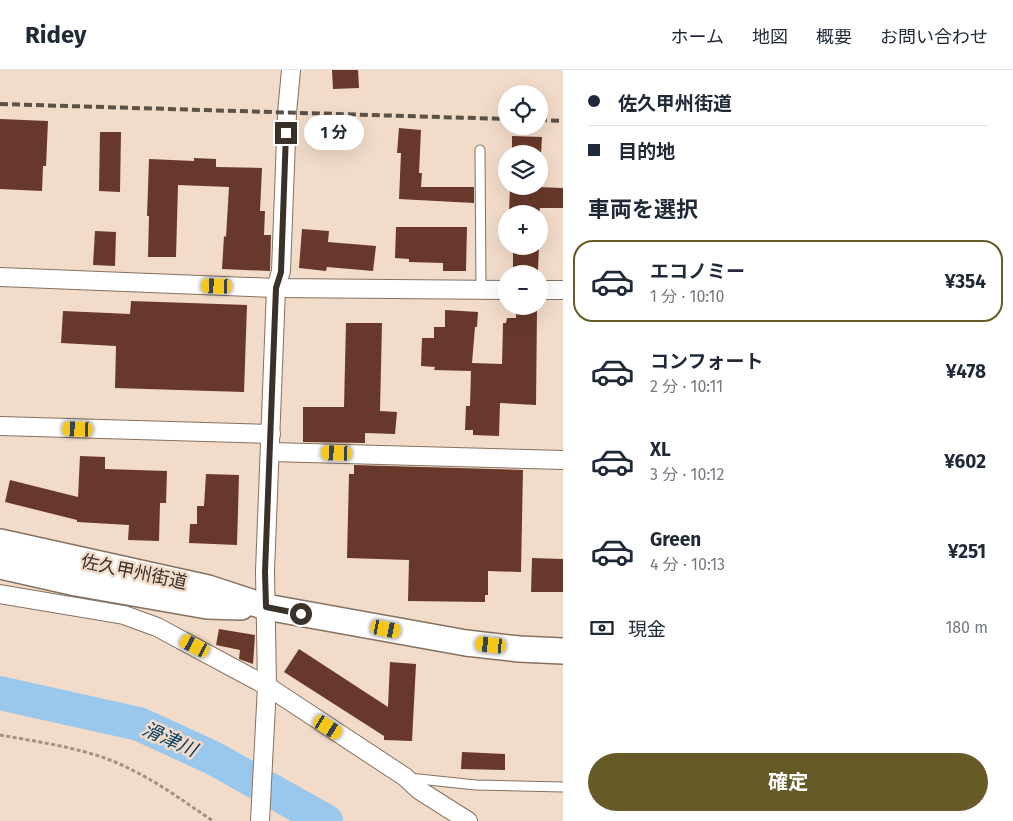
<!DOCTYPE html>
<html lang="ja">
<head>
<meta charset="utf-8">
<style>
	:root { --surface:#fff; --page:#f2f2f3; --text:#1f2937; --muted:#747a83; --line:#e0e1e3; --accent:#665a26 }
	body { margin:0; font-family:"Fira Sans","Noto Sans JP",sans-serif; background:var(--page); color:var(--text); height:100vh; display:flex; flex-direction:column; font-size:19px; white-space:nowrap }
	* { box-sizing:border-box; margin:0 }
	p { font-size:16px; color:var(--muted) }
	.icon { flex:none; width:28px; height:28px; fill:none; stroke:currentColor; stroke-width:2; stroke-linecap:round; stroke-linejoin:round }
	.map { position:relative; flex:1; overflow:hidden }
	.side { display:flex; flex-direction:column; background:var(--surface); width:450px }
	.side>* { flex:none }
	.hud { display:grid; align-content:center; height:110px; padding:0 25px; background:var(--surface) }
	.fabs { position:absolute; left:498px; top:15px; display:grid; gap:10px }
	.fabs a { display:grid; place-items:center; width:50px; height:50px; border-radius:50%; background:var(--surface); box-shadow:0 5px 20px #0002; font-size:25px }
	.end { position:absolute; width:22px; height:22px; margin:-11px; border:6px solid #3a3129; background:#fff; box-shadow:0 0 0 2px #fff }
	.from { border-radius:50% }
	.bubble { position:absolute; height:35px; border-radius:18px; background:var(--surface); box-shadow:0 5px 20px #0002; font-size:16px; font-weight:700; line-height:35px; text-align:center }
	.car { position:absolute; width:15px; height:30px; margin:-15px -8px; border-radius:6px; box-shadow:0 0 4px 1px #0007; background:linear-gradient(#f5c518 24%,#345 0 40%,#f5c518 0 76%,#345 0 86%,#f5c518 0) }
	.hud b { display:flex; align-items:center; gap:18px; height:48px; font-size:19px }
	.hud b+b { border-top:1px solid var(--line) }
	.hud i { width:12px; height:12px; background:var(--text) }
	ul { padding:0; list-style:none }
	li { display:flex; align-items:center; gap:15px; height:82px; margin:0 10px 8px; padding:0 15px; border:2px solid transparent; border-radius:20px }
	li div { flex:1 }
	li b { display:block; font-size:19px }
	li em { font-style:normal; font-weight:700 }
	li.active { border-color:var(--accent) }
	li>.icon { width:45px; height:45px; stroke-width:1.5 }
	h2 { padding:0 25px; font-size:22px; line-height:60px }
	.pay { display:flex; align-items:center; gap:12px; height:55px; padding:0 25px; font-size:19px }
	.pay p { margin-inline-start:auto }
	.primary-button { display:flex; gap:10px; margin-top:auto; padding:10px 25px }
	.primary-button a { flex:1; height:58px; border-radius:30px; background:var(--accent); color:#fff; font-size:20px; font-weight:700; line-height:58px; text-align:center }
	header { display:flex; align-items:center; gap:30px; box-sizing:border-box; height:70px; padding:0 25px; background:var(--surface); border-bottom:1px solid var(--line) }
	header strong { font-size:24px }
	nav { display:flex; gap:28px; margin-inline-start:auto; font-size:18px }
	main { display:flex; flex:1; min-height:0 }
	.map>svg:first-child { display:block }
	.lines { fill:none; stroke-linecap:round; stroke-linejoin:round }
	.river { stroke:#9ac8ed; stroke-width:34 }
	.building { fill:#68392a }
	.lane-casing { stroke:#857160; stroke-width:11 }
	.street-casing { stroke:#857160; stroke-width:20 }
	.secondary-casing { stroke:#857160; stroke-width:28 }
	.path { stroke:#a39284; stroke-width:3; stroke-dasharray:4 2.5; stroke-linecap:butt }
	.lane { stroke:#fff; stroke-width:9 }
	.street { stroke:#fff; stroke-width:18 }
	.secondary { stroke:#fff; stroke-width:25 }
	.rail { stroke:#5c5147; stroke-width:4; stroke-dasharray:8 4; stroke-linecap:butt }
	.route { stroke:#3a3129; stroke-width:6 }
	.labels { text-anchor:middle; stroke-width:5; stroke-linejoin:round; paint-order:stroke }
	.street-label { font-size:18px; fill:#3a3129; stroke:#f2dbc8 }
	.water-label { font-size:19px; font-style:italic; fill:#063f62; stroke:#f2dbc8 }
</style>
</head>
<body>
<header>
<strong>Ridey</strong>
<nav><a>ホーム</a><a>地図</a><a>概要</a><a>お問い合わせ</a></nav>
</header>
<main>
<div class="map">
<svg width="563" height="751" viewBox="0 0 563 751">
	<rect width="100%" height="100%" fill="#f2dbc8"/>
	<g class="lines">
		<!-- river -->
		<path class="river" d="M0,623L139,654L213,688L326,751"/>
	</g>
	<!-- building -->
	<g class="building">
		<path d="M332,0H358L359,18L333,19Z"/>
		<path d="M0,49L48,51L46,96H43L42,121L0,119Z"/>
		<path d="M399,58L421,60L419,103H422L421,117H474V133L399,129L401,83H397Z"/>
		<path d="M100,62H121L120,122L99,121Z"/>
		<path d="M512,66L542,67L541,84H512Z"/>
		<path d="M194,88L216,89V97L262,98L260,141H265L264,165H271L270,201L222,199L224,166L226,167L229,117L178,115L176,187H148L149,146H147L149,89L194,91Z"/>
		<path d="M510,116L563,118V138H540L539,144H509Z"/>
		<path d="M396,157H467L466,201H443V193L409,192V189L395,188Z"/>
		<path d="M302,159L329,161L328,172L376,176L373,201L327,197L326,201L299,198Z"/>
		<path d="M95,161L116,162L115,196L93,195Z"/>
		<path d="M513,176H539L538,200H513Z"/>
		<path d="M131,231L247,235L244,322L115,318L116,276L61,273L63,241L130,244Z"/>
		<path d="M445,240L478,242L477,257H475L472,293L502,294L503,253H506L507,248H516V240H537L536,335L500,333L499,366L473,365V360H465L466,336H470L471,301L434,300L435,297L421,296L422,268H434V257H445Z"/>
		<path d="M346,253H382L380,341L397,342L395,364L365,363V373L303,372V337H344Z"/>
		<path d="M80,386L105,387V399L167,401L166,433H160L159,471L128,470L129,455L77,452V450L5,432L10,410L78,427Z"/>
		<path d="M354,395L523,400L521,502L488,501V525H485V532L408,531L409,490L347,488L349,404H354Z"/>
		<path d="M206,404L239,405L237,475L189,473L190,454H197V436H204Z"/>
		<path d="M532,488L563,489V522H531Z"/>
		<path d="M219,559L255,565L253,594L239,589L240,580L216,575Z"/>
		<path d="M299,579L388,637L390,592L416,594L412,671L384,670V666L284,602Z"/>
		<path d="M462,682L505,684V700L461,699Z"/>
	</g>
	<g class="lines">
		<defs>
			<g id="lane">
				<path d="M480,80L481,219"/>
				<path d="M409,708L476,715L563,717"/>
			</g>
			<g id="street">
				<path d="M0,207L276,218L506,220"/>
				<path d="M539,220H563"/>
				<path d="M0,356L271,364"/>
				<path d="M271,382L563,390"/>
				<path d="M0,524L124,545L157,557L267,616L405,707L419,720L468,751"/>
				<path d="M260,751L267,616L265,501L276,218L281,201L287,43L291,0"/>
			</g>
			<g id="secondary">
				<path d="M0,472L208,518L266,537L466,573L519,579L563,581"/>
				<path d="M0,496L76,513L207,536L241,537"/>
			</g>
		</defs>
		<!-- lane casing -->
		<use href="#lane" class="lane-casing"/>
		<!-- street casing -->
		<use href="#street" class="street-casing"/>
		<!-- secondary casing -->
		<use href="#secondary" class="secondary-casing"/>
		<!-- path -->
		<path class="path" d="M0,665C44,673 93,679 132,700C161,714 186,733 213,751"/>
		<!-- lane -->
		<use href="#lane" class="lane"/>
		<!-- street -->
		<use href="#street" class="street"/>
		<!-- secondary -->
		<use href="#secondary" class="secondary"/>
		<!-- rail -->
		<g class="rail">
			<path d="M0,34L506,49"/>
			<path d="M539,50L563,51"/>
		</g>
	</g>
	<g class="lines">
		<!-- route -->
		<path class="route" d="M286,63L281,202L276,218L265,502L266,537L301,544"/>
	</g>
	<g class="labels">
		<!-- street labels -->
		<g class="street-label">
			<text transform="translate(134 502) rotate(12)" y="6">佐久甲州街道</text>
		</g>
		<!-- water labels -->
		<g class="water-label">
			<text transform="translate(170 669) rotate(24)" y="7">滑津川</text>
		</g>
	</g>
</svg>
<div class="fabs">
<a><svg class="icon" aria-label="locate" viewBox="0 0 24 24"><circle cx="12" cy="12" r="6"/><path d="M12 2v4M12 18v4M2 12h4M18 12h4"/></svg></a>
<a><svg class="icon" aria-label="layers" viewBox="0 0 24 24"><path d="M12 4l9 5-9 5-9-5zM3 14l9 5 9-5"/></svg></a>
<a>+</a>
<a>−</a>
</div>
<i class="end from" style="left:301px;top:544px"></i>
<i class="end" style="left:286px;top:63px"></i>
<div class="bubble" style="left:304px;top:45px;width:60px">1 分</div>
<i class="car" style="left:217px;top:216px;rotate:272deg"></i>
<i class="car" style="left:78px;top:359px;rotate:272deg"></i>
<i class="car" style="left:337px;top:383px;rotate:272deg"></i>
<i class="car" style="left:386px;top:559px;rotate:101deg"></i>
<i class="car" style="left:491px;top:575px;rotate:276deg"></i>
<i class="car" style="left:195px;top:576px;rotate:297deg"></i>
<i class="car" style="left:328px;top:657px;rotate:123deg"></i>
</div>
<section class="side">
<div class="hud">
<b><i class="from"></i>佐久甲州街道</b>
<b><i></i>目的地</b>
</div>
<h2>車両を選択</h2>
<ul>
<li class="active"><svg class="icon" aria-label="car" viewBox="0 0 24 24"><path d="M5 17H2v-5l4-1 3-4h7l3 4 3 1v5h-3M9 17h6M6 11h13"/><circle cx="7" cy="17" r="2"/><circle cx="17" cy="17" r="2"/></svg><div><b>エコノミー</b><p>1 分 · 10:10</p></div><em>¥354</em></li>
<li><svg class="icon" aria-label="car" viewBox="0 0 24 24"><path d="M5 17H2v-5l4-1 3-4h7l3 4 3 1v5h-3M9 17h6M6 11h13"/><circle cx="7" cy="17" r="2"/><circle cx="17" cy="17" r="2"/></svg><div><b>コンフォート</b><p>2 分 · 10:11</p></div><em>¥478</em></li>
<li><svg class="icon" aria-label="car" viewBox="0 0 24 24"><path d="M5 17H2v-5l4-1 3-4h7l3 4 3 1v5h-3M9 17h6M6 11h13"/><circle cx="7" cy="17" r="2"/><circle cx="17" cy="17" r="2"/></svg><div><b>XL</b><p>3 分 · 10:12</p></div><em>¥602</em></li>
<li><svg class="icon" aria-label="car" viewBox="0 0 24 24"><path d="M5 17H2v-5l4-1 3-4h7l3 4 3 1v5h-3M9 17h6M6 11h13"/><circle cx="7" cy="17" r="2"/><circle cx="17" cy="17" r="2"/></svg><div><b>Green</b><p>4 分 · 10:13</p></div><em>¥251</em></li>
</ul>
<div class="pay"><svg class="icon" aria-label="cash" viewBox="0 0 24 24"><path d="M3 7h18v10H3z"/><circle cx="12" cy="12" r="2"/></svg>現金<p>180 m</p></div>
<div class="primary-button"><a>確定</a></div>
</section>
</main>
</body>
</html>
